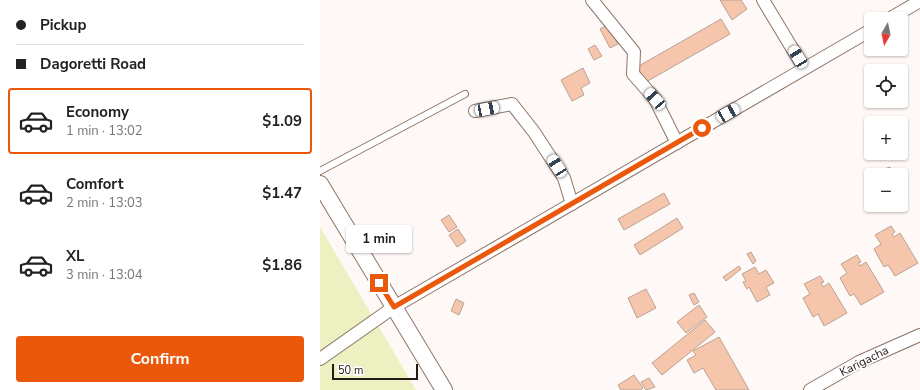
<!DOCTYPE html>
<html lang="en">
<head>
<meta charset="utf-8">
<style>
	:root { --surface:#fff; --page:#f6f6f6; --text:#222; --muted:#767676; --line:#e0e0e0; --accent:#ea580c }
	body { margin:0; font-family:"Nunito Sans",sans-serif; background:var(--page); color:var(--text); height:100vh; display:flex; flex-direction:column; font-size:15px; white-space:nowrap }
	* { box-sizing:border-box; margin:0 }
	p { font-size:13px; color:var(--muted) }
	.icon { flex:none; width:22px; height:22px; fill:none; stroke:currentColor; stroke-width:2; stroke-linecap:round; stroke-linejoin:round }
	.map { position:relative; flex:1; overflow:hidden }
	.side { display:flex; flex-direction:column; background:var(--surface); width:320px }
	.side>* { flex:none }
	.hud { display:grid; align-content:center; height:88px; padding:0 16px; background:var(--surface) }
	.needle { width:26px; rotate:189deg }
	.controls { position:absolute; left:544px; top:12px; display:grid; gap:8px }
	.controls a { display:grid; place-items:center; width:44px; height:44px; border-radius:4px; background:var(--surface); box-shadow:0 1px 3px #0004; font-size:20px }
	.scale { position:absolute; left:12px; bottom:10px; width:86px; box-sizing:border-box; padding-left:4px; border:2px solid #231a15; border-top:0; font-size:11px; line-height:14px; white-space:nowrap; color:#231a15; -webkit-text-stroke:3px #fff; paint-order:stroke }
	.end { position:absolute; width:18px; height:18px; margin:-9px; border:5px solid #ea580c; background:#fff; box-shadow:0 0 0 2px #fff }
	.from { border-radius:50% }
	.bubble { position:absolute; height:28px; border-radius:4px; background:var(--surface); box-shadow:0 1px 3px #0004; font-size:13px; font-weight:700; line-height:28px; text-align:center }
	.car { position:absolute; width:12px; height:24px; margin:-12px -6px; border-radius:5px; box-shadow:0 0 3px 1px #0007; background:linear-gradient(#fff 24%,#345 0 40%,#fff 0 76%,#345 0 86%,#fff 0) }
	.hud b { display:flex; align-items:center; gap:14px; height:38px; font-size:15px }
	.hud b+b { border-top:1px solid var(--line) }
	.hud i { width:10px; height:10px; background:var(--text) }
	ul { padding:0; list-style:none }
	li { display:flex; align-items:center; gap:12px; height:66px; margin:0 8px 6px; padding:0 8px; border:2px solid transparent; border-radius:4px }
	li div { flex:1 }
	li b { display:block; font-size:15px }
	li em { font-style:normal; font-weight:700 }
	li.active { border-color:var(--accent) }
	li>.icon { width:36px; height:36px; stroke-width:1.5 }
	.cta { display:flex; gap:8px; margin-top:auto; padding:8px 16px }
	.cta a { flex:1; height:46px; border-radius:4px; background:var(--accent); color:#fff; font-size:16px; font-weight:700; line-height:46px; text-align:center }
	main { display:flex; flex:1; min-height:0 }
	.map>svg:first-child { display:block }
	.green { fill:#edf1c2 }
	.building { fill:#f5c6ab; stroke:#bba294 }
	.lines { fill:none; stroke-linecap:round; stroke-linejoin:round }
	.service-casing { stroke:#8d7568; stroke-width:8 }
	.minor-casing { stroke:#8d7568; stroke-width:14 }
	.secondary-casing { stroke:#8d7568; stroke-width:18 }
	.service { stroke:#fff; stroke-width:6 }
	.minor { stroke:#fff; stroke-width:12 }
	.secondary { stroke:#fff; stroke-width:16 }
	.route { stroke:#ea580c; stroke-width:5 }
	.labels { text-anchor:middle; stroke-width:3.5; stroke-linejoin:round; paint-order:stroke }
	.street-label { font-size:12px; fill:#231a15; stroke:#fff }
</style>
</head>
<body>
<main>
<section class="side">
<div class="hud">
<b><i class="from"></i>Pickup</b>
<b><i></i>Dagoretti Road</b>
</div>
<ul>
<li class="active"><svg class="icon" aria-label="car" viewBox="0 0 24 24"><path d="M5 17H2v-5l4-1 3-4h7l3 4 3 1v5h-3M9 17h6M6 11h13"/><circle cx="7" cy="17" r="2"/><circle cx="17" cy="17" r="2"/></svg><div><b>Economy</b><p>1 min · 13:02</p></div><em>$1.09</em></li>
<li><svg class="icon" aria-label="car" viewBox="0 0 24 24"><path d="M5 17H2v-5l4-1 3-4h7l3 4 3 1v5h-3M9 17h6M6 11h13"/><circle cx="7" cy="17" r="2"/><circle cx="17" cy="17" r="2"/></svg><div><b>Comfort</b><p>2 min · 13:03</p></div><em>$1.47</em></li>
<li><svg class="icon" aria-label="car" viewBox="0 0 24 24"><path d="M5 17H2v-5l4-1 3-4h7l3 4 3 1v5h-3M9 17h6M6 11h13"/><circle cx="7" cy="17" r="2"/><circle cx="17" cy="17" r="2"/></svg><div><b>XL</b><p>3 min · 13:04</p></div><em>$1.86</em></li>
</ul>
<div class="cta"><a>Confirm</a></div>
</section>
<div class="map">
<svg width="600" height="390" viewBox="0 0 600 390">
	<rect width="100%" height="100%" fill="#fef8f6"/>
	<!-- green -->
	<path class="green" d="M0,227L96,390H0Z"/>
	<!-- building -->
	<g class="building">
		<path d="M400,0H421L427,9L412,20Z"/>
		<path d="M401,19L410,34L326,82L317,67Z"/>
		<path d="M287,25L298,44L290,48L280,29Z"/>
		<path d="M275,45L282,56L274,60L268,49Z"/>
		<path d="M263,68L270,83L261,88L264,95L252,101L241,80Z"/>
		<path d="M570,167L573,175H554L553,173Z"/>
		<path d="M344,193L350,204L304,230L298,219Z"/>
		<path d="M129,215L137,227L129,232L121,220Z"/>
		<path d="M357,218L363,228L320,255L314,245Z"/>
		<path d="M571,226L575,232L572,234L574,237L580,233L598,263L575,276L568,265L564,267L554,249L561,244L555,235Z"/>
		<path d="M138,229L146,241L137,247L129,235Z"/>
		<path d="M431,252L436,261L433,264L427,254Z"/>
		<path d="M537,255L541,262L538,263L540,266L546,262L564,292L541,305L534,294L530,296L520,278L527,273L521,264Z"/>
		<path d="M419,266L421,269L406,281L403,277Z"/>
		<path d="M435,267L439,274L446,270L454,283L446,287L450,295L437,302L429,287L427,289L423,282L426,281L422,274Z"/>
		<path d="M500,276L504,282L501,283L503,287L509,283L527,313L504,326L498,314L493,317L483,298L490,294L484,284Z"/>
		<path d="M326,289L336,308L317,318L308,298Z"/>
		<path d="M374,293L379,302L374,305L369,295Z"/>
		<path d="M136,299L144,303L139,315L131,311Z"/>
		<path d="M379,305L387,317L366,333L357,322Z"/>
		<path d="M385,320L395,332L342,375L332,363Z"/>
		<path d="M399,337L429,390H396L383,368L374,373L367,360L376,355L373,351Z"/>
		<path d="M314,375L323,388L320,390H301L298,385Z"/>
		<path d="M329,378L335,387L326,390L321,382Z"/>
	</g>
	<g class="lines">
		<defs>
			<path id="service" d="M0,171L145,94"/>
			<g id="minor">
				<path d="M272,0L314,52L313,74L335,99L357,143"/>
				<path d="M443,0L484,68"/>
				<path d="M569,19L600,1"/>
				<path d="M155,111L192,104L214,132L244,178L252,204"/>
				<path d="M0,359L74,307L551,30"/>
				<path d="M490,390L539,362L600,335"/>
			</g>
			<path id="secondary" d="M0,184L124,390"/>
		</defs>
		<!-- service casing -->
		<use href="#service" class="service-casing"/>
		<!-- minor casing -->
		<use href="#minor" class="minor-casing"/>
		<!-- secondary casing -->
		<use href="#secondary" class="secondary-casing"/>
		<!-- service -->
		<use href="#service" class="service"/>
		<!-- minor -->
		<use href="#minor" class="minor"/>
		<!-- secondary -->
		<use href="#secondary" class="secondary"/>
	</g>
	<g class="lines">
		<!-- route -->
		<path class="route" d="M59,283L74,307L382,128"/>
	</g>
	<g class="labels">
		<!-- street labels -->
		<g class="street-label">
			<text transform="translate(544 361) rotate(-27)" y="4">Karigacha</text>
		</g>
	</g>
</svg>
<div class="controls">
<a><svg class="needle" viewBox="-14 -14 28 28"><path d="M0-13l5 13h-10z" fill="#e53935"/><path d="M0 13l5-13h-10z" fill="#767676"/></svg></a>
<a><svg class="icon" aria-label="locate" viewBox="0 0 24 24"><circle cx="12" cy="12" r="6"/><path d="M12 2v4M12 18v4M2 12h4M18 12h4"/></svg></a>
<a>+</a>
<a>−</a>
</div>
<div class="scale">50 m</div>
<i class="end from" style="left:382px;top:128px"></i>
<i class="end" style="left:59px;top:283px"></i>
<div class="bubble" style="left:26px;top:225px;width:66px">1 min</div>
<i class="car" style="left:478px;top:57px;rotate:329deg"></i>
<i class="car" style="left:335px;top:99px;rotate:318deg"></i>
<i class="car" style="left:167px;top:109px;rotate:79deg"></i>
<i class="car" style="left:408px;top:113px;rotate:60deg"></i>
<i class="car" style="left:237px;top:166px;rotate:327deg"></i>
</div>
</main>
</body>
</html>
